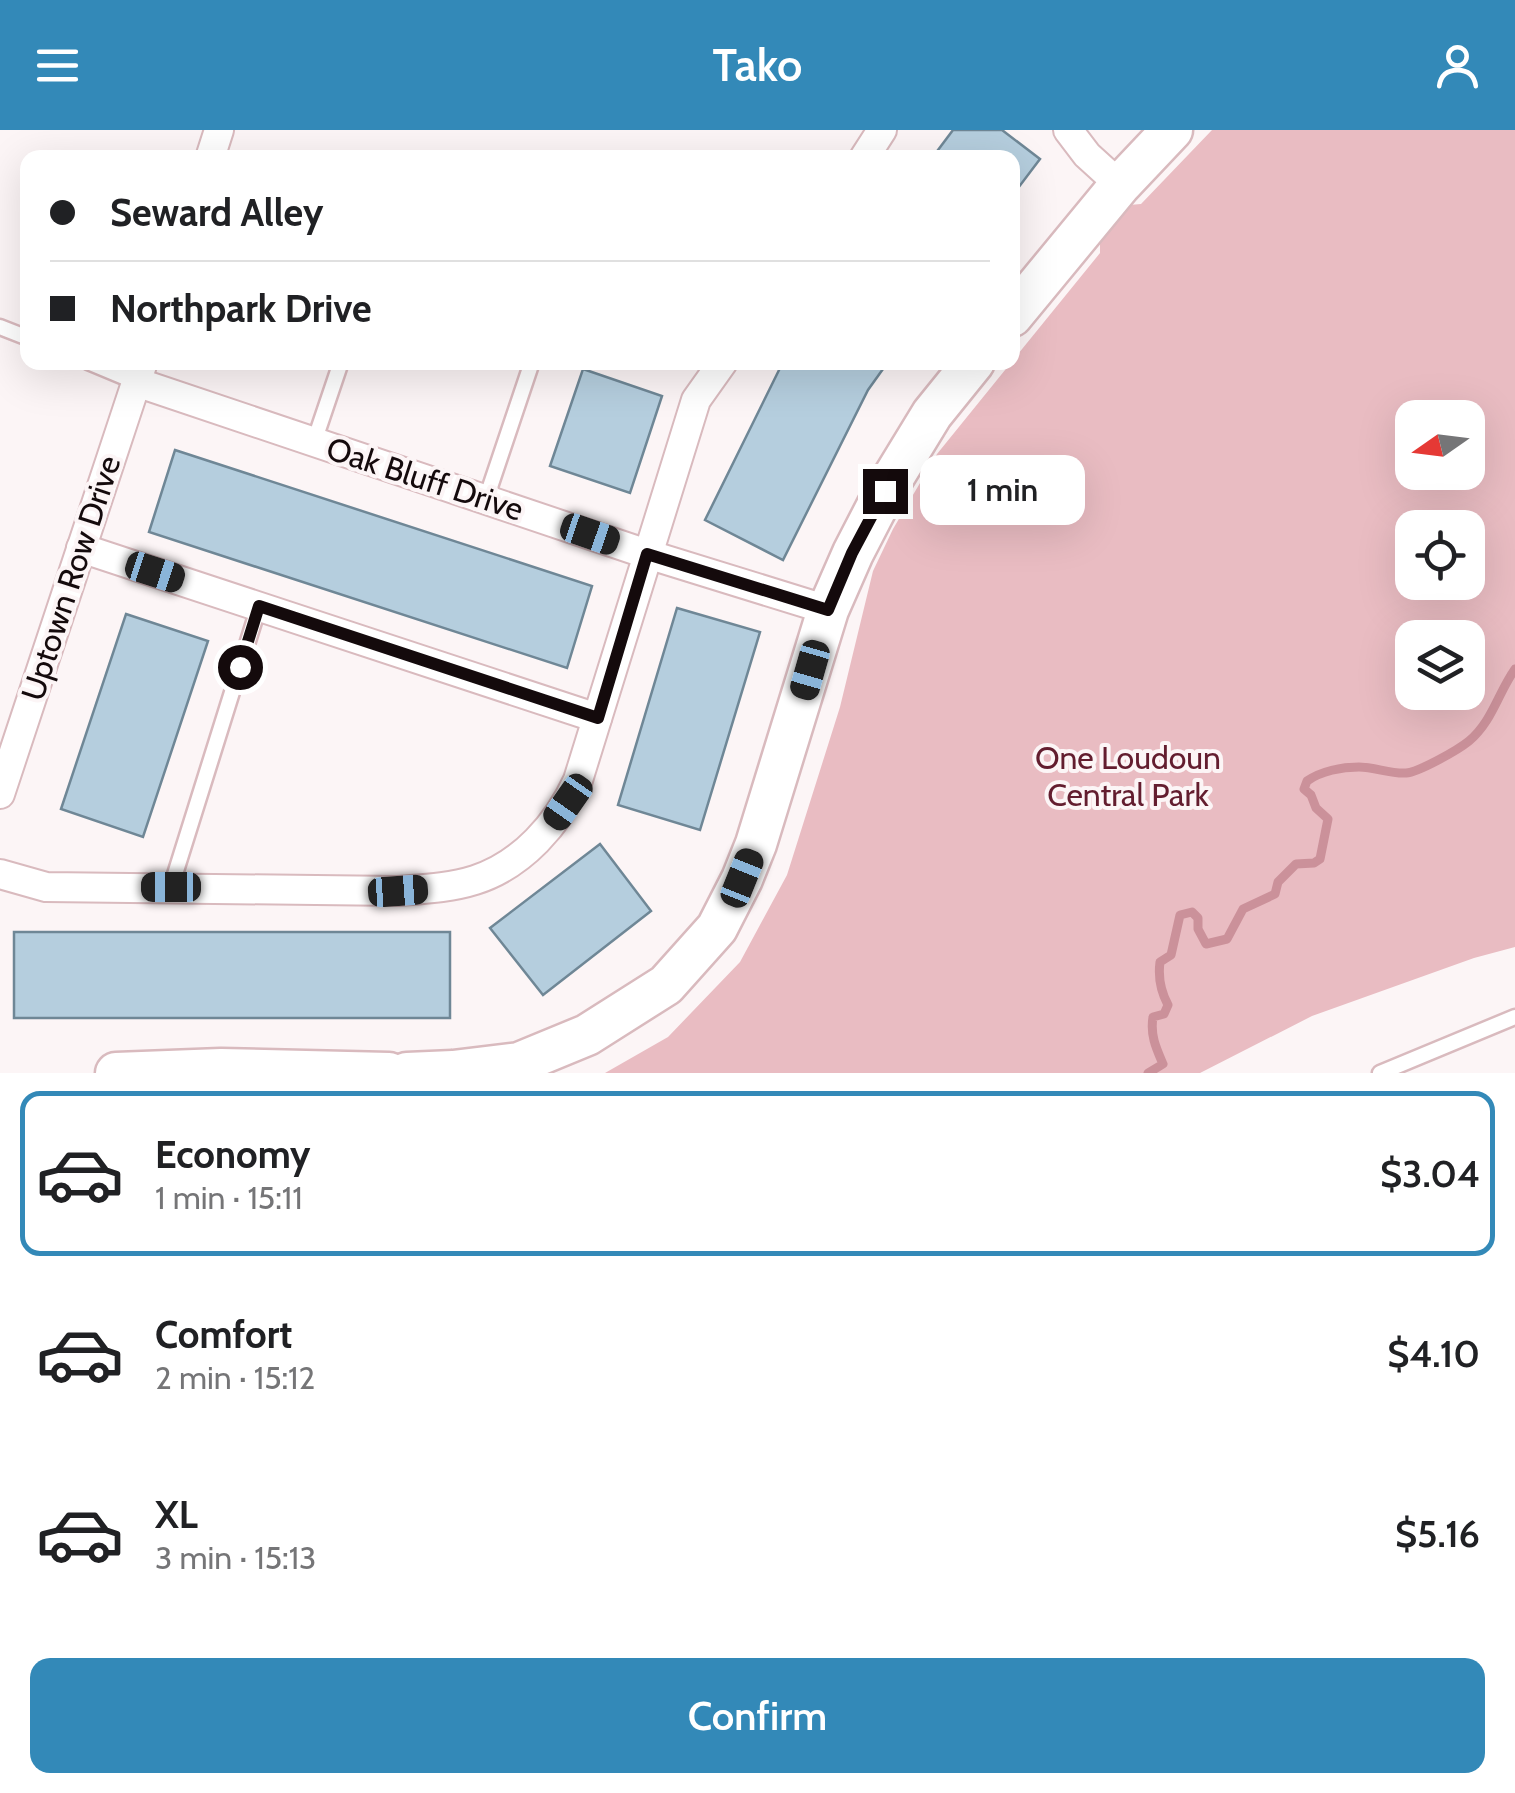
<!DOCTYPE html>
<html lang="en">
<head>
<meta charset="utf-8">
<style>
	:root { --surface:#fff; --page:#f6f6f6; --text:#202124; --muted:#757577; --line:#e0e0e0; --accent:#3389b8 }
	body { margin:0; font-family:Cabin,sans-serif; background:var(--page); color:var(--text); height:100vh; display:flex; flex-direction:column; font-size:38px; white-space:nowrap }
	* { box-sizing:border-box; margin:0 }
	p { font-size:32px; color:var(--muted) }
	.icon { flex:none; width:55px; height:55px; fill:none; stroke:currentColor; stroke-width:2; stroke-linecap:round; stroke-linejoin:round }
	.map { position:relative; height:943px; overflow:hidden }
	.drawer { display:flex; flex-direction:column; background:var(--surface); flex:1 }
	.drawer>* { flex:none }
	.banner { position:absolute; left:20px; top:20px; width:1000px; height:220px; border-radius:20px; box-shadow:0 10px 40px #0002; display:grid; align-content:center; height:220px; padding:0 30px; background:var(--surface) }
	.needle { width:65px; rotate:256deg }
	.buttons { position:absolute; left:1395px; top:270px; display:grid; gap:20px }
	.buttons a { display:grid; place-items:center; width:90px; height:90px; border-radius:20px; background:var(--surface); box-shadow:0 10px 40px #0002; font-size:50px }
	.end { position:absolute; width:45px; height:45px; margin:-22px; border:12px solid #140a0c; background:#fff; box-shadow:0 0 0 5px #fff }
	.from { border-radius:50% }
	.bubble { position:absolute; height:70px; border-radius:20px; background:var(--surface); box-shadow:0 10px 40px #0002; font-size:32px; font-weight:600; line-height:70px; text-align:center }
	.car { position:absolute; width:30px; height:60px; margin:-30px -15px; border-radius:12px; box-shadow:0 0 8px 2px #0007; background:linear-gradient(#222 24%,#8ab4d8 0 40%,#222 0 76%,#8ab4d8 0 86%,#222 0) }
	.banner b { display:flex; align-items:center; gap:35px; height:95px; font-size:38px }
	.banner b+b { border-top:2px solid var(--line) }
	.banner i { width:25px; height:25px; background:var(--text) }
	ul { padding:18px 0 0; list-style:none }
	li { display:flex; align-items:center; gap:30px; height:165px; margin:0 20px 15px; padding:0 10px; border:5px solid transparent; border-radius:20px }
	li div { flex:1 }
	li b { display:block; font-size:38px }
	li em { font-style:normal; font-weight:600 }
	li.current { border-color:var(--accent) }
	li>.icon { width:90px; height:90px; stroke-width:1.5 }
	.primary-button { display:flex; gap:20px; margin-top:auto; padding:20px 30px }
	.primary-button a { flex:1; height:115px; border-radius:20px; background:var(--accent); color:#fff; font-size:40px; font-weight:600; line-height:115px; text-align:center }
	header { display:flex; justify-content:space-between; align-items:center; height:130px; padding:0 30px; background:var(--accent); color:#fff; font-size:45px; font-weight:600 }
	.map>svg:first-child { display:block }
	.green { fill:#e9bcc2; fill-rule:evenodd }
	.lines { fill:none; stroke-linecap:round; stroke-linejoin:round }
	.stream { stroke:#cb919a; stroke-width:9 }
	.building { fill:#b5cede; stroke:#6f8796; stroke-width:2.5 }
	.lane-casing { stroke:#d9babe; stroke-width:19 }
	.street-casing { stroke:#d9babe; stroke-width:32 }
	.secondary-casing { stroke:#d9babe; stroke-width:45 }
	.lane { stroke:#fff; stroke-width:14 }
	.street { stroke:#fff; stroke-width:28 }
	.secondary { stroke:#fff; stroke-width:40 }
	.route { stroke:#140a0c; stroke-width:12 }
	.labels { text-anchor:middle; stroke-width:8; stroke-linejoin:round; paint-order:stroke }
	.street-label { font-size:32px; fill:#140a0c; stroke:#fcf5f6 }
	.park-label { font-size:32px; fill:#631d2f; stroke:#fcf5f6 }
</style>
</head>
<body>
<header><svg class="icon" aria-label="menu" viewBox="0 0 24 24"><path d="M4 6h16M4 12h16M4 18h16"/></svg>Tako<svg class="icon" aria-label="person" viewBox="0 0 24 24"><circle cx="12" cy="8" r="4"/><path d="M4 21q1-7 8-7t8 7"/></svg></header>
<div class="map">
<svg width="1515" height="943" viewBox="0 0 1515 943">
	<rect width="100%" height="100%" fill="#fcf5f6"/>
	<!-- green -->
	<path class="green" d="M1212,0H1515V817L1474,828L1312,886L1200,943H605L668,907L740,832L787,745L840,577L873,441L893,399L937,324L1100,123V109L1129,75L1141,74ZM1412,288H1468V342H1412ZM1412,398H1468V452H1412ZM1412,508H1468V562H1412Z"/>
	<g class="lines">
		<!-- stream -->
		<path class="stream" d="M1148,943L1163,934C1156,918 1150,905 1153,887L1164,884L1168,875C1161,862 1158,847 1160,832L1171,825L1180,785L1192,782L1198,788V799L1206,814L1227,809L1243,779L1275,764L1278,752L1296,734L1314,733L1320,729L1328,689L1316,678L1311,665L1304,659L1307,651C1321,641 1342,637 1359,637C1375,637 1390,644 1406,643C1419,642 1458,620 1469,611C1492,592 1498,563 1515,539"/>
	</g>
	<!-- building -->
	<g class="building">
		<path d="M953,0H1002L1040,29L1012,66V28H932Z"/>
		<path d="M783,232H888L868,260L783,430L705,390Z"/>
		<path d="M583,239L662,266L630,363L550,336Z"/>
		<path d="M175,320L592,456L567,538L149,402Z"/>
		<path d="M677,478L760,502L700,700L618,675Z"/>
		<path d="M126,484L208,511L143,707L61,679Z"/>
		<path d="M600,714L651,781L543,865L490,798Z"/>
		<rect x="14" y="802" width="436" height="86"/>
	</g>
	<g class="lines">
		<defs>
			<g id="lane">
				<path d="M0,197L28,208"/>
				<path d="M88,232L136,252"/>
				<path d="M314,312L341,232"/>
				<path d="M486,369L532,232"/>
				<path d="M171,757L259,476"/>
				<path d="M1380,943L1515,887"/>
			</g>
			<g id="street">
				<path d="M1068,0L1087,25L1120,55"/>
				<path d="M210,28L219,0"/>
				<path d="M864,28L882,0"/>
				<path d="M136,252L647,424L828,480"/>
				<path d="M81,418L597,588"/>
				<path d="M0,664L143,232"/>
				<path d="M0,744L46,757L398,761C424,759 450,758 475,750C522,735 558,694 578,650L696,270L723,232"/>
			</g>
			<g id="secondary">
				<path d="M1012,186L1120,55L1172,0"/>
				<path d="M116,943L221,939L389,943"/>
				<path d="M407,943L453,941L519,933L587,905L666,855L717,798L742,749L756,714L828,480L853,423L885,361L932,284L974,232"/>
			</g>
		</defs>
		<!-- lane casing -->
		<use href="#lane" class="lane-casing"/>
		<!-- street casing -->
		<use href="#street" class="street-casing"/>
		<!-- secondary casing -->
		<use href="#secondary" class="secondary-casing"/>
		<!-- lane -->
		<use href="#lane" class="lane"/>
		<!-- street -->
		<use href="#street" class="street"/>
		<!-- secondary -->
		<use href="#secondary" class="secondary"/>
	</g>
	<g class="lines">
		<!-- route -->
		<path class="route" d="M240,537L259,476L598,588L647,424L828,480L852,423L885,361"/>
	</g>
	<g class="labels">
		<!-- street labels -->
		<g class="street-label">
			<text transform="translate(425 349) rotate(18)" y="11">Oak Bluff Drive</text>
			<text transform="translate(71 448) rotate(-72)" y="11">Uptown Row Drive</text>
		</g>
		<!-- park labels -->
		<g class="park-label">
			<text x="1128" y="639">One Loudoun<tspan x="1128" dy="37">Central Park</tspan></text>
		</g>
	</g>
</svg>
<div class="buttons">
<a><svg class="needle" viewBox="-14 -14 28 28"><path d="M0-13l5 13h-10z" fill="#e53935"/><path d="M0 13l5-13h-10z" fill="#757577"/></svg></a>
<a><svg class="icon" aria-label="locate" viewBox="0 0 24 24"><circle cx="12" cy="12" r="6"/><path d="M12 2v4M12 18v4M2 12h4M18 12h4"/></svg></a>
<a><svg class="icon" aria-label="layers" viewBox="0 0 24 24"><path d="M12 4l9 5-9 5-9-5zM3 14l9 5 9-5"/></svg></a>
</div>
<i class="end from" style="left:240px;top:537px"></i>
<i class="end" style="left:885px;top:361px"></i>
<div class="bubble" style="left:920px;top:325px;width:165px">1 min</div>
<i class="car" style="left:590px;top:404px;rotate:109deg"></i>
<i class="car" style="left:155px;top:442px;rotate:108deg"></i>
<i class="car" style="left:810px;top:540px;rotate:196deg"></i>
<i class="car" style="left:568px;top:672px;rotate:215deg"></i>
<i class="car" style="left:742px;top:748px;rotate:22deg"></i>
<i class="car" style="left:171px;top:757px;rotate:270deg"></i>
<i class="car" style="left:398px;top:761px;rotate:86deg"></i>
<div class="banner">
<b><i class="from"></i>Seward Alley</b>
<b><i></i>Northpark Drive</b>
</div>
</div>
<section class="drawer">
<ul>
<li class="current"><svg class="icon" aria-label="car" viewBox="0 0 24 24"><path d="M5 17H2v-5l4-1 3-4h7l3 4 3 1v5h-3M9 17h6M6 11h13"/><circle cx="7" cy="17" r="2"/><circle cx="17" cy="17" r="2"/></svg><div><b>Economy</b><p>1 min · 15:11</p></div><em>$3.04</em></li>
<li><svg class="icon" aria-label="car" viewBox="0 0 24 24"><path d="M5 17H2v-5l4-1 3-4h7l3 4 3 1v5h-3M9 17h6M6 11h13"/><circle cx="7" cy="17" r="2"/><circle cx="17" cy="17" r="2"/></svg><div><b>Comfort</b><p>2 min · 15:12</p></div><em>$4.10</em></li>
<li><svg class="icon" aria-label="car" viewBox="0 0 24 24"><path d="M5 17H2v-5l4-1 3-4h7l3 4 3 1v5h-3M9 17h6M6 11h13"/><circle cx="7" cy="17" r="2"/><circle cx="17" cy="17" r="2"/></svg><div><b>XL</b><p>3 min · 15:13</p></div><em>$5.16</em></li>
</ul>
<div class="primary-button"><a>Confirm</a></div>
</section>
</body>
</html>
